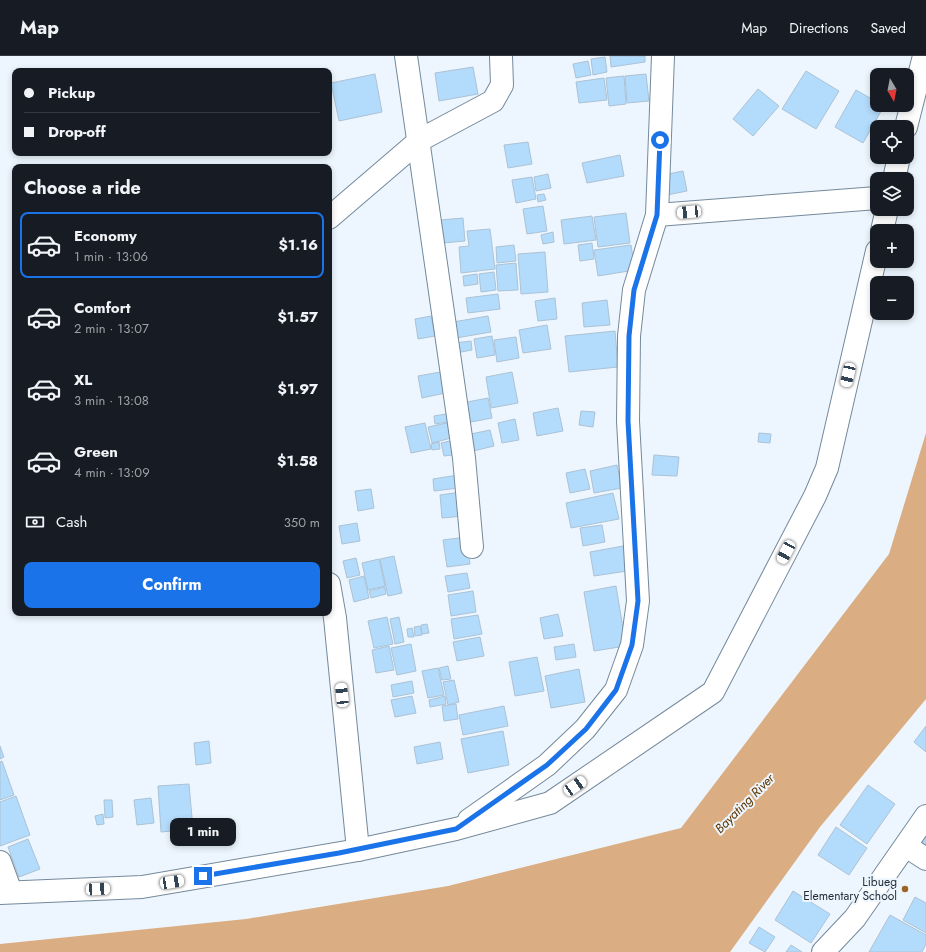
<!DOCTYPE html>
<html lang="en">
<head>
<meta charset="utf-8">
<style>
	:root { --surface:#171b24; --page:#20242c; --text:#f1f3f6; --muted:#9ea1a6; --line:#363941; --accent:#1a73e8 }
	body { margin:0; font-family:Jost,sans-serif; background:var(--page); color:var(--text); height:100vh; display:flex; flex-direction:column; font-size:15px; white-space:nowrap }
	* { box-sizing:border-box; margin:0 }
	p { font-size:13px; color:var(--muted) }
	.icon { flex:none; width:22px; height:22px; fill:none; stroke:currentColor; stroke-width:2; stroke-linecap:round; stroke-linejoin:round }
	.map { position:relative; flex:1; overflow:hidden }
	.sheet { position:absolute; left:12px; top:108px; width:320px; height:452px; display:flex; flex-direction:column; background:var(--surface); border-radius:8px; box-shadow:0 2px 6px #0003 }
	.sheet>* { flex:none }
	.guide { position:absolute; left:12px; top:12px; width:320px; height:88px; border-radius:8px; box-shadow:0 2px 6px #0003; display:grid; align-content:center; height:88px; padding:0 12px; background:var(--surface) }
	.needle { width:26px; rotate:170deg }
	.fabs { position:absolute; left:870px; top:12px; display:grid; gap:8px }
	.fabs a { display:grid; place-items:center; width:44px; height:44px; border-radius:8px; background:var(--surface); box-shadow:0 2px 6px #0003; font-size:20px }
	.end { position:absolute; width:18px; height:18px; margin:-9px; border:5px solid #1a73e8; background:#fff; box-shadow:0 0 0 2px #fff }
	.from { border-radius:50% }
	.bubble { position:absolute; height:28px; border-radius:8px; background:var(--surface); box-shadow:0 2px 6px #0003; font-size:13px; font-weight:700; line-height:28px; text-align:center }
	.car { position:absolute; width:12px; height:24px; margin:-12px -6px; border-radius:5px; box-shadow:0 0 3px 1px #0007; background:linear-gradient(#fff 24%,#345 0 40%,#fff 0 76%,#345 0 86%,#fff 0) }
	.guide b { display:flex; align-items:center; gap:14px; height:38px; font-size:15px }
	.guide b+b { border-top:1px solid var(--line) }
	.guide i { width:10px; height:10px; background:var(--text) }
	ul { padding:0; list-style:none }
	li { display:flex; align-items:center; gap:12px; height:66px; margin:0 8px 6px; padding:0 4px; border:2px solid transparent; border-radius:8px }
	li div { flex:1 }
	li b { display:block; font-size:15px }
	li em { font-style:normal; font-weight:700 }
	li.active { border-color:var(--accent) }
	li>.icon { width:36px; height:36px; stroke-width:1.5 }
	h2 { padding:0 12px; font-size:18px; line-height:48px }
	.pay { display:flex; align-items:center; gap:10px; height:44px; padding:0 12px; font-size:15px }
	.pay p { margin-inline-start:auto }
	.primary-button { display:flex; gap:8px; margin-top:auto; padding:8px 12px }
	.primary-button a { flex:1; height:46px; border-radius:8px; background:var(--accent); color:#fff; font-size:16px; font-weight:700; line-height:46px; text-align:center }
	header { display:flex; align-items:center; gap:24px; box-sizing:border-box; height:56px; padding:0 20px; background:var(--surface); border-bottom:1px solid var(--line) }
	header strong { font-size:19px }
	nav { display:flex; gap:22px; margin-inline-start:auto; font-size:14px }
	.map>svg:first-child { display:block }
	.water { fill:#daad83 }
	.building { fill:#b3dbfb; stroke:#acc2d5 }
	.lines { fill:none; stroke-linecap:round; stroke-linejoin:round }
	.minor-casing { stroke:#74899b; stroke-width:24 }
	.minor { stroke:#fff; stroke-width:22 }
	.route { stroke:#1a73e8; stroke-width:5 }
	.poi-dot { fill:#9d6322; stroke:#edf6fe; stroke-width:1.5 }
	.labels { text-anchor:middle; stroke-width:4; stroke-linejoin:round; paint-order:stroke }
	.poi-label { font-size:12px; fill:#252e36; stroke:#edf6fe; text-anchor:end }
	.water-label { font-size:13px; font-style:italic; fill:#603600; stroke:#edf6fe }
</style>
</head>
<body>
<header>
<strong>Map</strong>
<nav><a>Map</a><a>Directions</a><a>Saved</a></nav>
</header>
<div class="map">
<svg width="926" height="896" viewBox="0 0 926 896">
	<rect width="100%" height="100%" fill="#edf6fe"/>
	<!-- water -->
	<path class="water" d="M926,377V643L820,771L730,896H0V888L246,863L448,830L681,772L889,498Z"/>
	<!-- building -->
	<g class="building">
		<path d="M610,0H645V6L611,11Z"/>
		<path d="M605,1L607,16L593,19L591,3Z"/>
		<path d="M588,5L591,19L576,22L573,8Z"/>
		<path d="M473,11L478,38L439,45L435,17Z"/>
		<path d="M806,15L839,35L816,73L782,53Z"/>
		<path d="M375,18L382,56L339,65L331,27Z"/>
		<path d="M646,18L649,45L627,47L625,20Z"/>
		<path d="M624,20L626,48L609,50L606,22Z"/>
		<path d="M604,22L607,44L579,47L576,26Z"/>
		<path d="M758,33L779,50L753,80L733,63Z"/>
		<path d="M856,34L877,46V49L884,50L863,87L835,71Z"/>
		<path d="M528,86L532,108L508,112L504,89Z"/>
		<path d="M620,99L624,120L587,127L582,107Z"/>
		<path d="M683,115L687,135L667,139L663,119Z"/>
		<path d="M548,118L551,132L536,135L534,121Z"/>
		<path d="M532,121L536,143L516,147L512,124Z"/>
		<path d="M544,138L546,144L538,146L537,139Z"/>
		<path d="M543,150L547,175L527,178L523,153Z"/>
		<path d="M626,157L630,187L598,191L594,161Z"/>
		<path d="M592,160L596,184L564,188L561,164Z"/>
		<path d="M463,162L465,185L443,187L440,164Z"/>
		<path d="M490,173L495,213L461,217L459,191L469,190L467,175Z"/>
		<path d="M553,176L554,186L543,188L541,179Z"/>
		<path d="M592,187L594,203L580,205L578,189Z"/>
		<path d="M514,189L516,205L497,207L496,191Z"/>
		<path d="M631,189L635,214L598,220L594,194Z"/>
		<path d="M545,196L548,236L521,238L518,198Z"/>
		<path d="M516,207L518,234L498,235L496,209Z"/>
		<path d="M494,216L496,234L481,236L479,218Z"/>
		<path d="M477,218L478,228L464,230L463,220Z"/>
		<path d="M498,238L500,253L468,257L466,242Z"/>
		<path d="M555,242L557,263L538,265L535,245Z"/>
		<path d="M607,244L610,269L584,271L582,247Z"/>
		<path d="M431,260L435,280L418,283L415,263Z"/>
		<path d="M488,260L491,276L456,282L453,266Z"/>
		<path d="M547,269L551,293L523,297L519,274Z"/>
		<path d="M615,275L618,311L569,316L565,280Z"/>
		<path d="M492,280L495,299L477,302L474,283Z"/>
		<path d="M516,281L519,302L497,306L494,284Z"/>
		<path d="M471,285L472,294L456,297L455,287Z"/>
		<path d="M446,315L450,336L422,342L418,320Z"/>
		<path d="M512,316L518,347L491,352L486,321Z"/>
		<path d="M488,342L492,362L466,367L462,347Z"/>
		<path d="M558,352L563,375L537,380L533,357Z"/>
		<path d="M581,355L595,356L593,371L579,369Z"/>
		<path d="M446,358L448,366L435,368L434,360Z"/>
		<path d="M515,363L519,384L502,387L498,367Z"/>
		<path d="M456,365L459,380L432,387L428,371Z"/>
		<path d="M425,367L431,393L411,397L405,371Z"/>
		<path d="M490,374L494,390L469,396L466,379Z"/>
		<path d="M759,377L771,378L770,387L758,386Z"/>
		<path d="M458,383L461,398L444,400L441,387Z"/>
		<path d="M439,386L440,393L432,394L431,388Z"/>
		<path d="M654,399L679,401L677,420L652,419Z"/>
		<path d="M617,409L622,432L594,437L590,415Z"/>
		<path d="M585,413L590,433L570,437L566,417Z"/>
		<path d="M458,419L459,432L434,435L433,423Z"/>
		<path d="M371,433L374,452L358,455L355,435Z"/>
		<path d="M461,436L464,460L442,462L440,439Z"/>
		<path d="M613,437L619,463L571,472L566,447Z"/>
		<path d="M357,467L360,485L342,488L339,470Z"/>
		<path d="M602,469L605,486L583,490L580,472Z"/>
		<path d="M466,481L470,508L447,511L443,484Z"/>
		<path d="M623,490L627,515L594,520L590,496Z"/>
		<path d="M394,500L402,537L388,540L380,503Z"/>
		<path d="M356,502L360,519L347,522L343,505Z"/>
		<path d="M379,503L385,530L368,534L362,507Z"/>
		<path d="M467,517L470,532L448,536L445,520Z"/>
		<path d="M364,520L369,542L354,546L349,524Z"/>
		<path d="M616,530L626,590L594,595L584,536Z"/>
		<path d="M385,531L386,538L371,542L369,535Z"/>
		<path d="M473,535L476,556L451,560L448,539Z"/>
		<path d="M558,558L563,580L544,583L540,562Z"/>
		<path d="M478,559L482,578L454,583L451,563Z"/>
		<path d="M387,561L393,588L374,592L368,565Z"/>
		<path d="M399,561L404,586L395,588L390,563Z"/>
		<path d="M427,568L429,577L422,578L421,569Z"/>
		<path d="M420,570L422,579L415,580L414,571Z"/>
		<path d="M412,572L414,581H408L407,573Z"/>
		<path d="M480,581L484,600L457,605L453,586Z"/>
		<path d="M411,588L416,615L397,619L391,592Z"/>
		<path d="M574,588L576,601L556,604L554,591Z"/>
		<path d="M389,590L394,614L376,617L372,594Z"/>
		<path d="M537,601L544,635L515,640L509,606Z"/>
		<path d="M448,610L451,623L442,624L439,612Z"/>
		<path d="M438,612L444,639L428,642L422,615Z"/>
		<path d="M579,613L585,646L551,652L545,620Z"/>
		<path d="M454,624L459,646L448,649L443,626Z"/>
		<path d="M412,625L414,637L393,641L391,629Z"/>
		<path d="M412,640L416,657L395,661L391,644Z"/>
		<path d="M445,640L446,648L430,651L429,644Z"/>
		<path d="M456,648L458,663L444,665L442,650Z"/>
		<path d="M504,650L508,670L463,679L459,659Z"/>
		<path d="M926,670V696L914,686Z"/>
		<path d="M503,675L509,709L468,717L461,683Z"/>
		<path d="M209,685L211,707L196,709L194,687Z"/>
		<path d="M440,686L443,703L417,708L414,691Z"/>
		<path d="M0,690L4,701L0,703Z"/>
		<path d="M2,705L14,739L0,744V706Z"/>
		<path d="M189,728L193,773L161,776L158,730Z"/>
		<path d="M868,729L895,748L867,788L840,769Z"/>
		<path d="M16,740L30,779L0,790V746Z"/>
		<path d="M151,742L154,767L137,769L134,744Z"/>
		<path d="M104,744H112L113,761L105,762Z"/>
		<path d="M103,758L104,768L97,769L95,760Z"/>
		<path d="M836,771L867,792L849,819L818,799Z"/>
		<path d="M926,777V800L916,794Z"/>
		<path d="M28,783L40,813L19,821L8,791Z"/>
		<path d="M793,835L830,858L811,887L775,864Z"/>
		<path d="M915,841L926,847V877L903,864Z"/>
		<path d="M890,859L926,879V888L922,896H869Z"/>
		<path d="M759,871L775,881L765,896L749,887Z"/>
		<path d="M791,889L802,896H786Z"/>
	</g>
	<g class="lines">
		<defs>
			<g id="minor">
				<path d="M406,0L464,402L472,491"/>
				<path d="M906,71L924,0"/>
				<path d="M894,123L899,101"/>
				<path d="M657,159L877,142"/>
				<path d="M329,162L420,84L493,45L502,29L501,0"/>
				<path d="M882,175L887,153"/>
				<path d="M329,528L335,562L358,794"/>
				<path d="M469,764L547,709L585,673L616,634L632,589L638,545L628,365L629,280L634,234L657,159L663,0"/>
				<path d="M906,790L926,803"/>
				<path d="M0,806L11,836"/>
				<path d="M0,837L142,831L358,794L456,773L550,747L713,636L815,440L827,412L877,195"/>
				<path d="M823,896L855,862L926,760"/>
			</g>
		</defs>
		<!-- minor casing -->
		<use href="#minor" class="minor-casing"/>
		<!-- minor -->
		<use href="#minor" class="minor"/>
	</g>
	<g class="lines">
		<!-- route -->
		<path class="route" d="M203,820L339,797L456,773L547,709L586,673L616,634L632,589L638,545L628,365L629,280L634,234L657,159L660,84"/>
	</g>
	<!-- markers -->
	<circle class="poi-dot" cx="905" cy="833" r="4"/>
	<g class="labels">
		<!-- poi labels -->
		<g class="poi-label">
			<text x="897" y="830">Libueg<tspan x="897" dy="14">Elementary School</tspan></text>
		</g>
		<!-- water labels -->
		<g class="water-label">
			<text transform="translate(744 747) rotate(-45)" y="5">Bayating River</text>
		</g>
	</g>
</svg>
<div class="fabs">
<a><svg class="needle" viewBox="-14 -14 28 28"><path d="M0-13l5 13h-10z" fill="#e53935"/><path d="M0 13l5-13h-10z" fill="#9ea1a6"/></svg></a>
<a><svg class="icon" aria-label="locate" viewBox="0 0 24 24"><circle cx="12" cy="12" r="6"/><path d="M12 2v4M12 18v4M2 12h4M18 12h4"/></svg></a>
<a><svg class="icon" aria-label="layers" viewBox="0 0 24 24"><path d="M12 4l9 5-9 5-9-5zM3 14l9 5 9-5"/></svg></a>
<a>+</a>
<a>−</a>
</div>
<i class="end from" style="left:660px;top:84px"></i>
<i class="end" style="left:203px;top:820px"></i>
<div class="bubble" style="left:170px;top:762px;width:66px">1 min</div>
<i class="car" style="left:689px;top:156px;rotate:265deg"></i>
<i class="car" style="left:848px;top:319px;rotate:193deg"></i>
<i class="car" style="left:786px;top:496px;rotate:208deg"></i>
<i class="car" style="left:342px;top:639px;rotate:354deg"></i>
<i class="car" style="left:575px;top:730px;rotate:56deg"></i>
<i class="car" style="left:172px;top:826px;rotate:81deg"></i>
<i class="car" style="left:98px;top:833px;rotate:87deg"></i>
<div class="guide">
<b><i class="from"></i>Pickup</b>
<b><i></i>Drop-off</b>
</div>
<section class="sheet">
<h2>Choose a ride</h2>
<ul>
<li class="active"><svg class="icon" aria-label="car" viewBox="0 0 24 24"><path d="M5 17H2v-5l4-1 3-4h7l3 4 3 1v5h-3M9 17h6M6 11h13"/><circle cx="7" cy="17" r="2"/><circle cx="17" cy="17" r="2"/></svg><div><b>Economy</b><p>1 min · 13:06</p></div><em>$1.16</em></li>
<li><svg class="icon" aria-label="car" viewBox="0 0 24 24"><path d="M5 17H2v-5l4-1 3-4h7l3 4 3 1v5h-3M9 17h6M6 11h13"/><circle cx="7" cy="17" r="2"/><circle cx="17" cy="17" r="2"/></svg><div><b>Comfort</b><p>2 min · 13:07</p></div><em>$1.57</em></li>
<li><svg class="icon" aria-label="car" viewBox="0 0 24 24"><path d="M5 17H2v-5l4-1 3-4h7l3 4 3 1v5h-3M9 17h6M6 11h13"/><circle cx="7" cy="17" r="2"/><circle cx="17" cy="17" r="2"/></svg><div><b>XL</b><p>3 min · 13:08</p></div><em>$1.97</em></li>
<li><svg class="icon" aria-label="car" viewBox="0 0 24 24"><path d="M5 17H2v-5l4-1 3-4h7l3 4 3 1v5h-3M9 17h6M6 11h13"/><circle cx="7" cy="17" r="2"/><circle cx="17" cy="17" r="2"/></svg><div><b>Green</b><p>4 min · 13:09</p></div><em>$1.58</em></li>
</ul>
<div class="pay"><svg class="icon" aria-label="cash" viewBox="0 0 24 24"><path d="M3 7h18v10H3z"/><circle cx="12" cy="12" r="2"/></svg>Cash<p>350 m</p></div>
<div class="primary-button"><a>Confirm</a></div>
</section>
</div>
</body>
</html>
